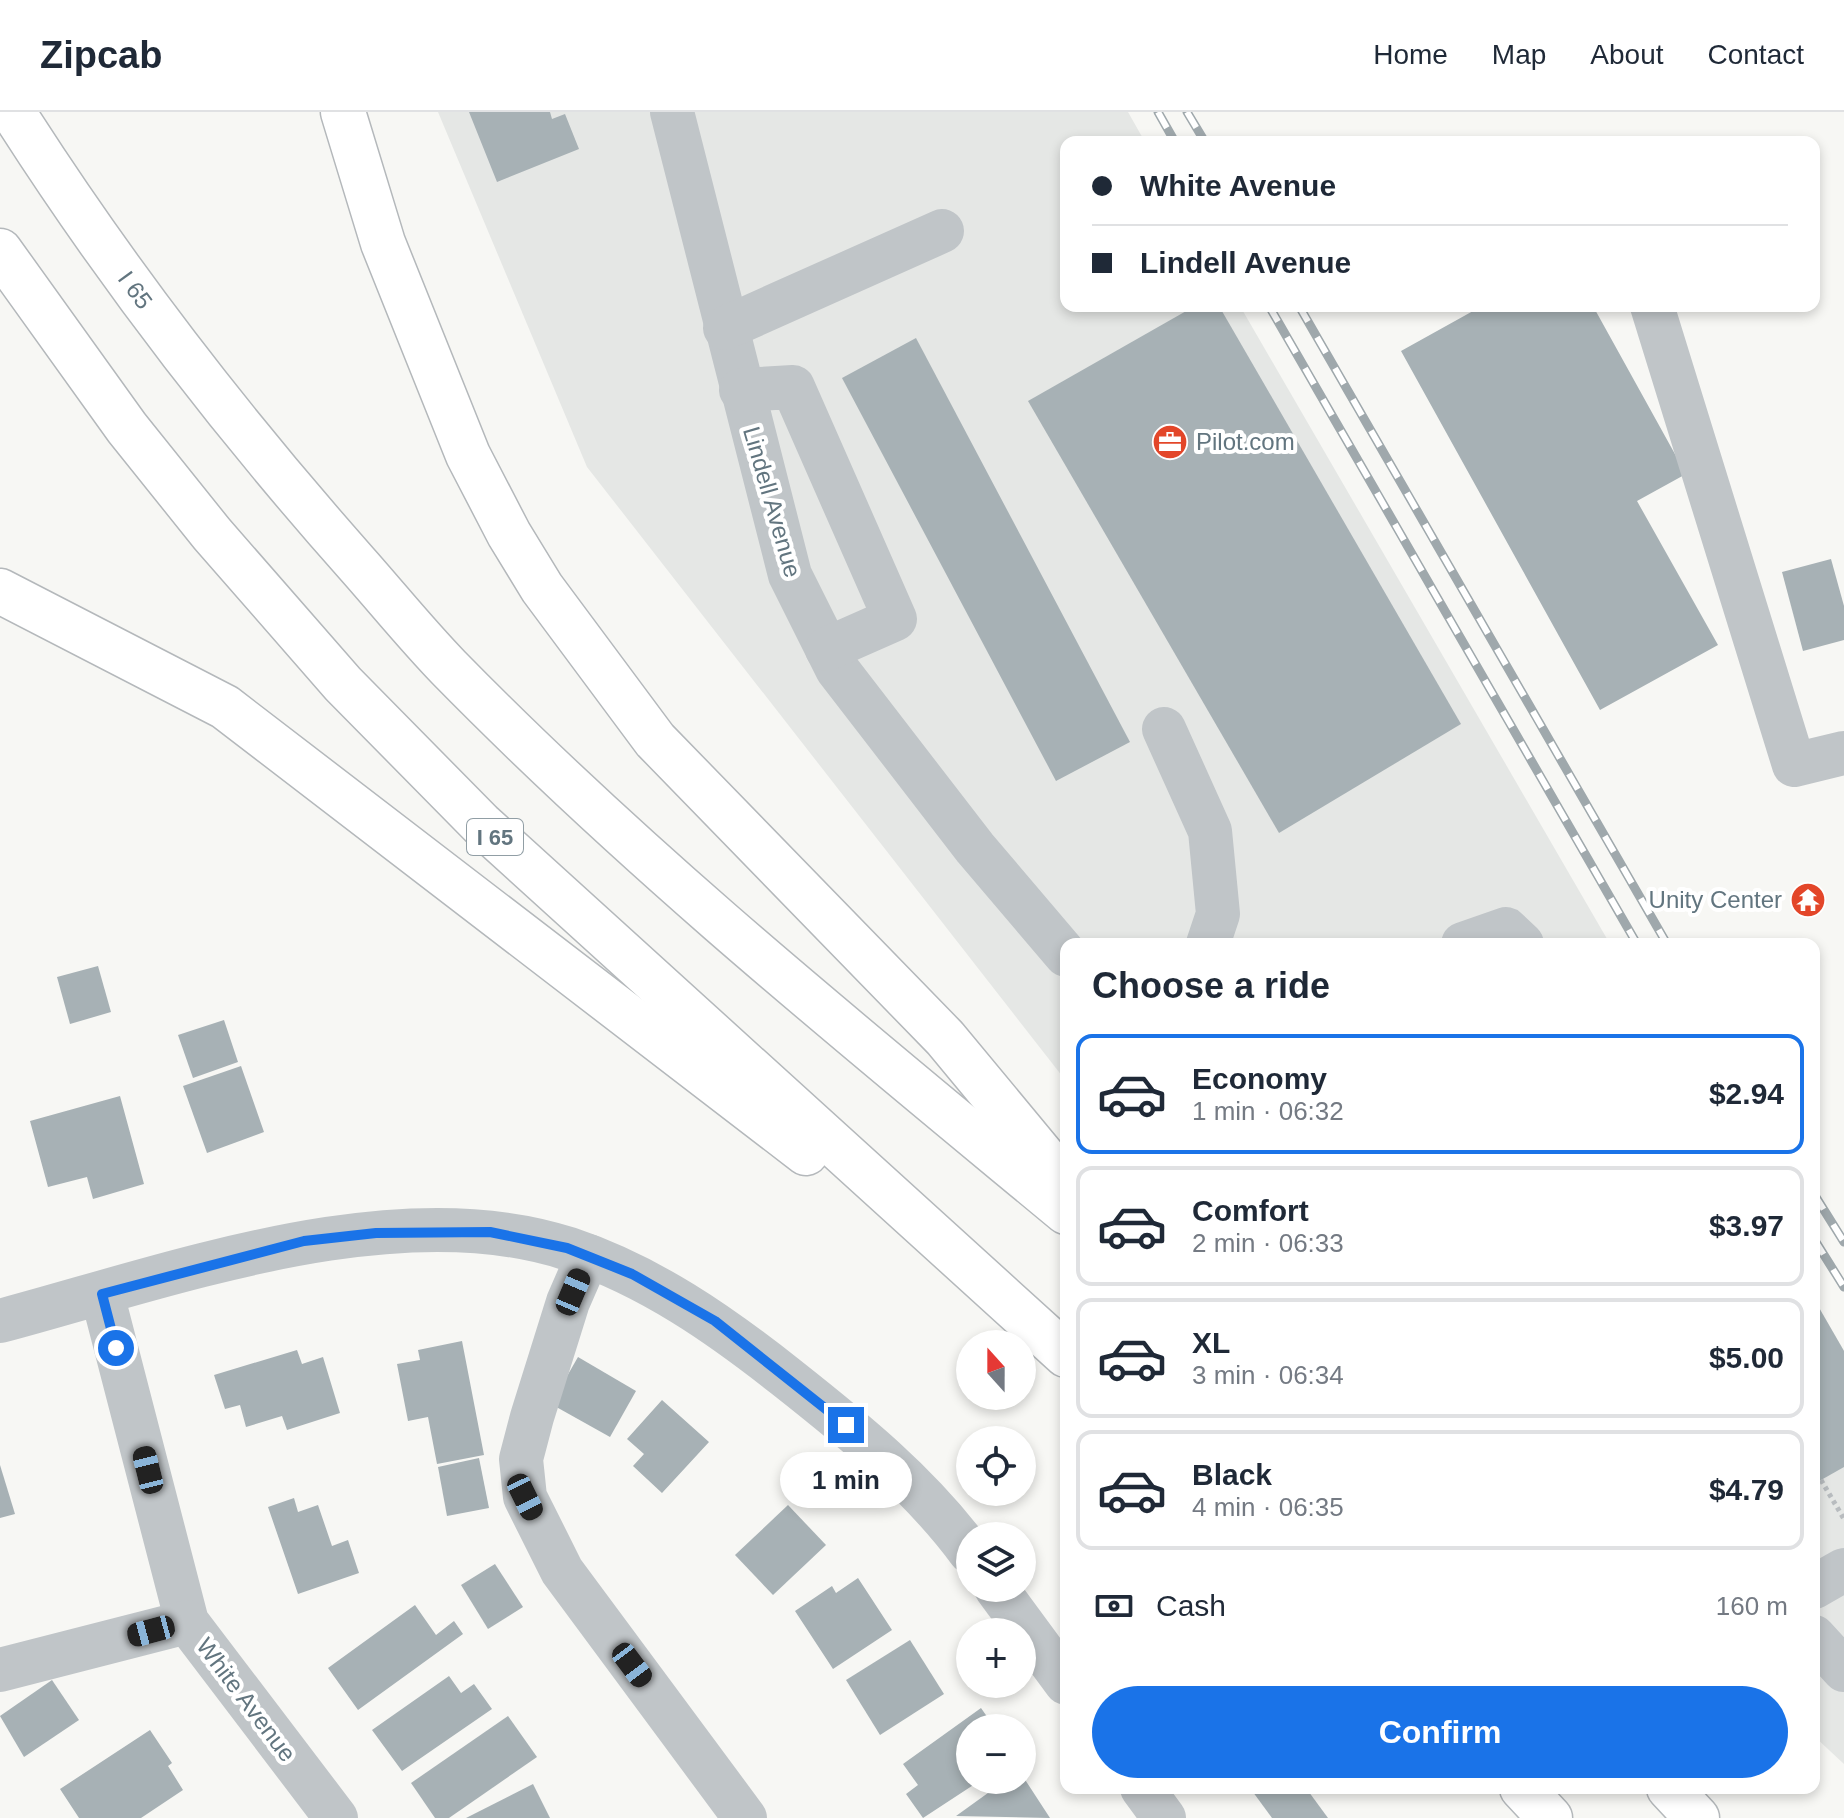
<!DOCTYPE html>
<html lang="en">
<head>
<meta charset="utf-8">
<style>
	:root { --surface:#fff; --page:#f6f6f7; --text:#1f2937; --muted:#747a83; --line:#e0e1e3; --accent:#1a73e8 }
	body { margin:0; font-family:Arial,sans-serif; background:var(--page); color:var(--text); height:100vh; display:flex; flex-direction:column; font-size:30px; white-space:nowrap }
	* { box-sizing:border-box; margin:0 }
	p { font-size:26px; color:var(--muted) }
	.icon { flex:none; width:44px; height:44px; fill:none; stroke:currentColor; stroke-width:2; stroke-linecap:round; stroke-linejoin:round }
	.map { position:relative; flex:1; overflow:hidden }
	.details { position:absolute; left:1060px; top:826px; width:760px; height:856px; display:flex; flex-direction:column; background:var(--surface); border-radius:16px; box-shadow:0 4px 12px #0003 }
	.details>* { flex:none }
	.guide { position:absolute; left:1060px; top:24px; width:760px; height:176px; border-radius:16px; box-shadow:0 4px 12px #0003; display:grid; align-content:center; height:176px; padding:0 32px; background:var(--surface) }
	.needle { width:52px; rotate:339deg }
	.buttons { position:absolute; left:956px; top:1218px; display:grid; gap:16px }
	.buttons a { display:grid; place-items:center; width:80px; height:80px; border-radius:50%; background:var(--surface); box-shadow:0 4px 12px #0003; font-size:40px }
	.end { position:absolute; width:36px; height:36px; margin:-18px; border:10px solid #1a73e8; background:#fff; box-shadow:0 0 0 4px #fff }
	.from { border-radius:50% }
	.bubble { position:absolute; height:56px; border-radius:28px; background:var(--surface); box-shadow:0 4px 12px #0003; font-size:26px; font-weight:700; line-height:56px; text-align:center }
	.car { position:absolute; width:24px; height:48px; margin:-24px -12px; border-radius:10px; box-shadow:0 0 6px 2px #0007; background:linear-gradient(#222 24%,#8ab4d8 0 40%,#222 0 76%,#8ab4d8 0 86%,#222 0) }
	.guide b { display:flex; align-items:center; gap:28px; height:76px; font-size:30px }
	.guide b+b { border-top:2px solid var(--line) }
	.guide i { width:20px; height:20px; background:var(--text) }
	ul { padding:0; list-style:none }
	li { display:flex; align-items:center; gap:24px; height:120px; margin:0 16px 12px; padding:0 16px; border:4px solid var(--line); border-radius:16px }
	li div { flex:1 }
	li b { display:block; font-size:30px }
	li em { font-style:normal; font-weight:700 }
	li.on { border-color:var(--accent) }
	li>.icon { width:72px; height:72px; stroke-width:1.5 }
	h2 { padding:0 32px; font-size:36px; line-height:96px }
	.pay { display:flex; align-items:center; gap:20px; height:88px; padding:0 32px; font-size:30px }
	.pay p { margin-inline-start:auto }
	.button { display:flex; gap:16px; margin-top:auto; padding:16px 32px }
	.button a { flex:1; height:92px; border-radius:48px; background:var(--accent); color:#fff; font-size:32px; font-weight:700; line-height:92px; text-align:center }
	header { display:flex; align-items:center; gap:48px; box-sizing:border-box; height:112px; padding:0 40px; background:var(--surface); border-bottom:2px solid var(--line) }
	header strong { font-size:38px }
	nav { display:flex; gap:44px; margin-inline-start:auto; font-size:28px }
	.map>svg:first-child { display:block }
	.built { fill:#e5e7e5 }
	.building { fill:#a7b1b5 }
	.lines { fill:none; stroke-linecap:round; stroke-linejoin:round }
	.highway-casing { stroke:#b4b8bb; stroke-width:47 }
	.path { stroke:#b8bcbf; stroke-width:5; stroke-dasharray:4 4; stroke-linecap:butt }
	.minor { stroke:#c0c5c8; stroke-width:44 }
	.highway { stroke:#fff; stroke-width:44 }
	.rail-casing { stroke:#9fa8ac; stroke-width:9 }
	.rail { stroke:#fff; stroke-width:6; stroke-dasharray:18; stroke-linecap:butt }
	.route { stroke:#1a73e8; stroke-width:10 }
	.labels { text-anchor:middle; stroke-width:8; stroke-linejoin:round; paint-order:stroke }
	.shield { fill:#fff; stroke:#919ea5; stroke-width:2 }
	.shield-label { font-size:22px; font-weight:bold; fill:#62757f }
	.street-label { font-size:24px; fill:#62757f; stroke:#fff }
	.poi-label { font-size:24px; fill:#62757f; stroke:#fff; text-anchor:start }
</style>
</head>
<body>
<header>
<strong>Zipcab</strong>
<nav><a>Home</a><a>Map</a><a>About</a><a>Contact</a></nav>
</header>
<div class="map">
<svg width="1844" height="1706" viewBox="0 0 1844 1706">
	<rect width="100%" height="100%" fill="#f7f7f4"/>
	<!-- built -->
	<g class="built">
		<path d="M438,0H1128L1145,30H1066V194H1240L1610,832H1066V969L587,355Z"/>
		<path d="M1814,1187L1844,1239V1652L1814,1624Z"/>
	</g>
	<!-- building -->
	<g class="building">
		<path d="M469,0H550L552,7L565,2L579,37L497,70Z"/>
		<path d="M1195,194H1219L1461,612L1279,721L1028,289Z"/>
		<path d="M1482,194H1593L1686,362L1637,389L1718,533L1600,598L1401,239Z"/>
		<path d="M916,226L1130,630L1056,669L842,266Z"/>
		<path d="M1831,447L1844,494V528L1803,539L1782,460Z"/>
		<path d="M98,854L111,900L70,912L57,865Z"/>
		<path d="M224,908L238,950L193,966L178,923Z"/>
		<path d="M241,954L264,1020L207,1041L183,974Z"/>
		<path d="M120,984L144,1072L93,1087L87,1065L48,1075L30,1009Z"/>
		<path d="M1814,1187L1844,1239V1355L1814,1372Z"/>
		<path d="M462,1229L484,1343L437,1352L428,1305L408,1309L397,1252L420,1248L418,1238Z"/>
		<path d="M297,1238L302,1252L323,1245L340,1301L287,1318L282,1304L246,1315L240,1293L225,1297L214,1263Z"/>
		<path d="M578,1245L636,1279L610,1325L551,1292Z"/>
		<path d="M662,1288L709,1330L662,1381L633,1354L644,1342L627,1327Z"/>
		<path d="M479,1346L489,1396L447,1404L438,1355Z"/>
		<path d="M0,1353L15,1402L0,1406Z"/>
		<path d="M294,1386L298,1400L318,1393L332,1434L348,1428L359,1461L298,1482L268,1395Z"/>
		<path d="M788,1393L826,1433L773,1483L735,1443Z"/>
		<path d="M495,1452L523,1495L488,1517L461,1473Z"/>
		<path d="M858,1466L892,1518L833,1557L795,1499L832,1474L836,1481Z"/>
		<path d="M415,1493L436,1523L454,1509L463,1522L358,1598L328,1556Z"/>
		<path d="M910,1528L944,1582L880,1623L846,1568Z"/>
		<path d="M449,1564L461,1581L474,1572L492,1597L402,1659L372,1618Z"/>
		<path d="M52,1568L79,1608L24,1645L0,1604Z"/>
		<path d="M981,1596L995,1616H970V1668H981L923,1706L906,1682L918,1673L903,1652Z"/>
		<path d="M508,1604L537,1645L449,1706H435L411,1671Z"/>
		<path d="M150,1618L172,1651L168,1654L183,1678L141,1706H79L60,1677Z"/>
		<path d="M1022,1663L1050,1706L956,1704L1006,1668H1022Z"/>
		<path d="M533,1672L550,1706H466Z"/>
		<path d="M1250,1676H1306L1328,1706H1272Z"/>
	</g>
	<g class="lines">
		<defs>
			<g id="highway">
				<path id="s1" d="M13,0C115,160 231,310 357,452C388,487 417,523 449,556C641,752 855,925 1066,1100"/>
				<path d="M343,0L383,131L468,343L509,422L542,476L655,628L945,926L1066,1072"/>
				<path d="M0,139L127,316L212,422L343,572L481,712L1066,1243"/>
				<path d="M0,479L225,595L806,1041"/>
				<path d="M1522,1676L1550,1706"/>
				<path d="M1669,1676L1697,1706"/>
			</g>
		</defs>
		<!-- highway casing -->
		<use href="#highway" class="highway-casing"/>
		<!-- path -->
		<path class="path" d="M1821,1368L1844,1407"/>
		<!-- minor -->
		<g class="minor">
			<path d="M672,0L790,463L837,557L975,736L1066,843"/>
			<path d="M1652,194L1794,653L1844,641"/>
			<path d="M725,216L942,119"/>
			<path d="M741,278L793,275L895,507L827,537"/>
			<path d="M1164,617L1210,719L1218,802L1208,832"/>
			<path d="M1463,832L1506,817L1522,832"/>
			<path d="M588,1144L568,1190L532,1305L521,1347L525,1385L562,1459L745,1706"/>
			<path d="M102,1182L187,1510L336,1706"/>
			<path d="M0,1209C169,1164 396,1080 569,1137C650,1164 719,1212 786,1265C852,1317 920,1372 970,1440"/>
			<path d="M1814,1475L1844,1458"/>
			<path d="M996,1476L1066,1571"/>
			<path d="M1814,1525L1844,1558"/>
			<path d="M0,1558L187,1510"/>
			<path d="M1142,1676L1164,1706"/>
		</g>
		<!-- highway -->
		<use href="#highway" class="highway"/>
		<defs>
			<g id="rail">
				<path d="M1158,0L1175,30"/>
				<path d="M1187,0L1205,30"/>
				<path d="M1269,194L1637,832"/>
				<path d="M1299,194L1667,832"/>
				<path d="M1814,1082L1844,1130"/>
				<path d="M1814,1127L1844,1175"/>
			</g>
		</defs>
		<!-- rail casing -->
		<use href="#rail" class="rail-casing"/>
		<!-- rail -->
		<use href="#rail" class="rail"/>
	</g>
	<g class="lines">
		<!-- route -->
		<path class="route" d="M116,1236L102,1182L304,1129L376,1121L490,1120L567,1136L632,1162L715,1209L846,1313"/>
	</g>
	<!-- icons -->
	<defs>
		<symbol id="office-disc" viewBox="-11 -11 22 22"><circle r="9.5" fill="#e34629" stroke="#fff"/><path d="M-6-3h4V-5.5h4V-3h4V5H-6ZM-1-4.5V-3h2v-1.5ZM-6 0V1H6V0Z" fill="#fff"/></symbol>
		<symbol id="temple-disc" viewBox="-11 -11 22 22"><circle r="9.5" fill="#e34629" stroke="#fff"/><path d="M0-6L5-2H3V0L6.5 2.5H4V6H1.5V3h-3V6H-4V2.5H-6.5L-3 0V-2H-5Z" fill="#fff"/></symbol>
	</defs>
	<g fill-rule="evenodd">
		<use href="#office-disc" x="1150" y="310" width="40" height="40"/>
		<use href="#temple-disc" x="1788" y="768" width="40" height="40"/>
	</g>
	<g class="labels">
		<!-- shield labels -->
		<rect class="shield" x="467" y="707" width="56" height="36" rx="6"/>
		<g class="shield-label">
			<text x="495" y="733">I 65</text>
		</g>
		<!-- street labels -->
		<g class="street-label">
			<text dy="8" stroke="none"><textPath href="#s1" startOffset="216">I 65</textPath></text>
			<text transform="translate(772 390) rotate(74)" y="8">Lindell Avenue</text>
			<text transform="translate(246 1588) rotate(53)" y="8">White Avenue</text>
		</g>
		<!-- poi labels -->
		<g class="poi-label">
			<text x="1196" y="338">Pilot.com</text>
			<text x="1782" y="796" text-anchor="end">Unity Center</text>
		</g>
	</g>
</svg>
<div class="buttons">
<a><svg class="needle" viewBox="-14 -14 28 28"><path d="M0-13l5 13h-10z" fill="#e53935"/><path d="M0 13l5-13h-10z" fill="#747a83"/></svg></a>
<a><svg class="icon" aria-label="locate" viewBox="0 0 24 24"><circle cx="12" cy="12" r="6"/><path d="M12 2v4M12 18v4M2 12h4M18 12h4"/></svg></a>
<a><svg class="icon" aria-label="layers" viewBox="0 0 24 24"><path d="M12 4l9 5-9 5-9-5zM3 14l9 5 9-5"/></svg></a>
<a>+</a>
<a>−</a>
</div>
<i class="end from" style="left:116px;top:1236px"></i>
<i class="end" style="left:846px;top:1313px"></i>
<div class="bubble" style="left:780px;top:1340px;width:132px">1 min</div>
<i class="car" style="left:573px;top:1180px;rotate:23deg"></i>
<i class="car" style="left:148px;top:1358px;rotate:346deg"></i>
<i class="car" style="left:525px;top:1385px;rotate:154deg"></i>
<i class="car" style="left:151px;top:1519px;rotate:255deg"></i>
<i class="car" style="left:632px;top:1553px;rotate:143deg"></i>
<div class="guide">
<b><i class="from"></i>White Avenue</b>
<b><i></i>Lindell Avenue</b>
</div>
<section class="details">
<h2>Choose a ride</h2>
<ul>
<li class="on"><svg class="icon" aria-label="car" viewBox="0 0 24 24"><path d="M5 17H2v-5l4-1 3-4h7l3 4 3 1v5h-3M9 17h6M6 11h13"/><circle cx="7" cy="17" r="2"/><circle cx="17" cy="17" r="2"/></svg><div><b>Economy</b><p>1 min · 06:32</p></div><em>$2.94</em></li>
<li><svg class="icon" aria-label="car" viewBox="0 0 24 24"><path d="M5 17H2v-5l4-1 3-4h7l3 4 3 1v5h-3M9 17h6M6 11h13"/><circle cx="7" cy="17" r="2"/><circle cx="17" cy="17" r="2"/></svg><div><b>Comfort</b><p>2 min · 06:33</p></div><em>$3.97</em></li>
<li><svg class="icon" aria-label="car" viewBox="0 0 24 24"><path d="M5 17H2v-5l4-1 3-4h7l3 4 3 1v5h-3M9 17h6M6 11h13"/><circle cx="7" cy="17" r="2"/><circle cx="17" cy="17" r="2"/></svg><div><b>XL</b><p>3 min · 06:34</p></div><em>$5.00</em></li>
<li><svg class="icon" aria-label="car" viewBox="0 0 24 24"><path d="M5 17H2v-5l4-1 3-4h7l3 4 3 1v5h-3M9 17h6M6 11h13"/><circle cx="7" cy="17" r="2"/><circle cx="17" cy="17" r="2"/></svg><div><b>Black</b><p>4 min · 06:35</p></div><em>$4.79</em></li>
</ul>
<div class="pay"><svg class="icon" aria-label="cash" viewBox="0 0 24 24"><path d="M3 7h18v10H3z"/><circle cx="12" cy="12" r="2"/></svg>Cash<p>160 m</p></div>
<div class="button"><a>Confirm</a></div>
</section>
</div>
</body>
</html>
